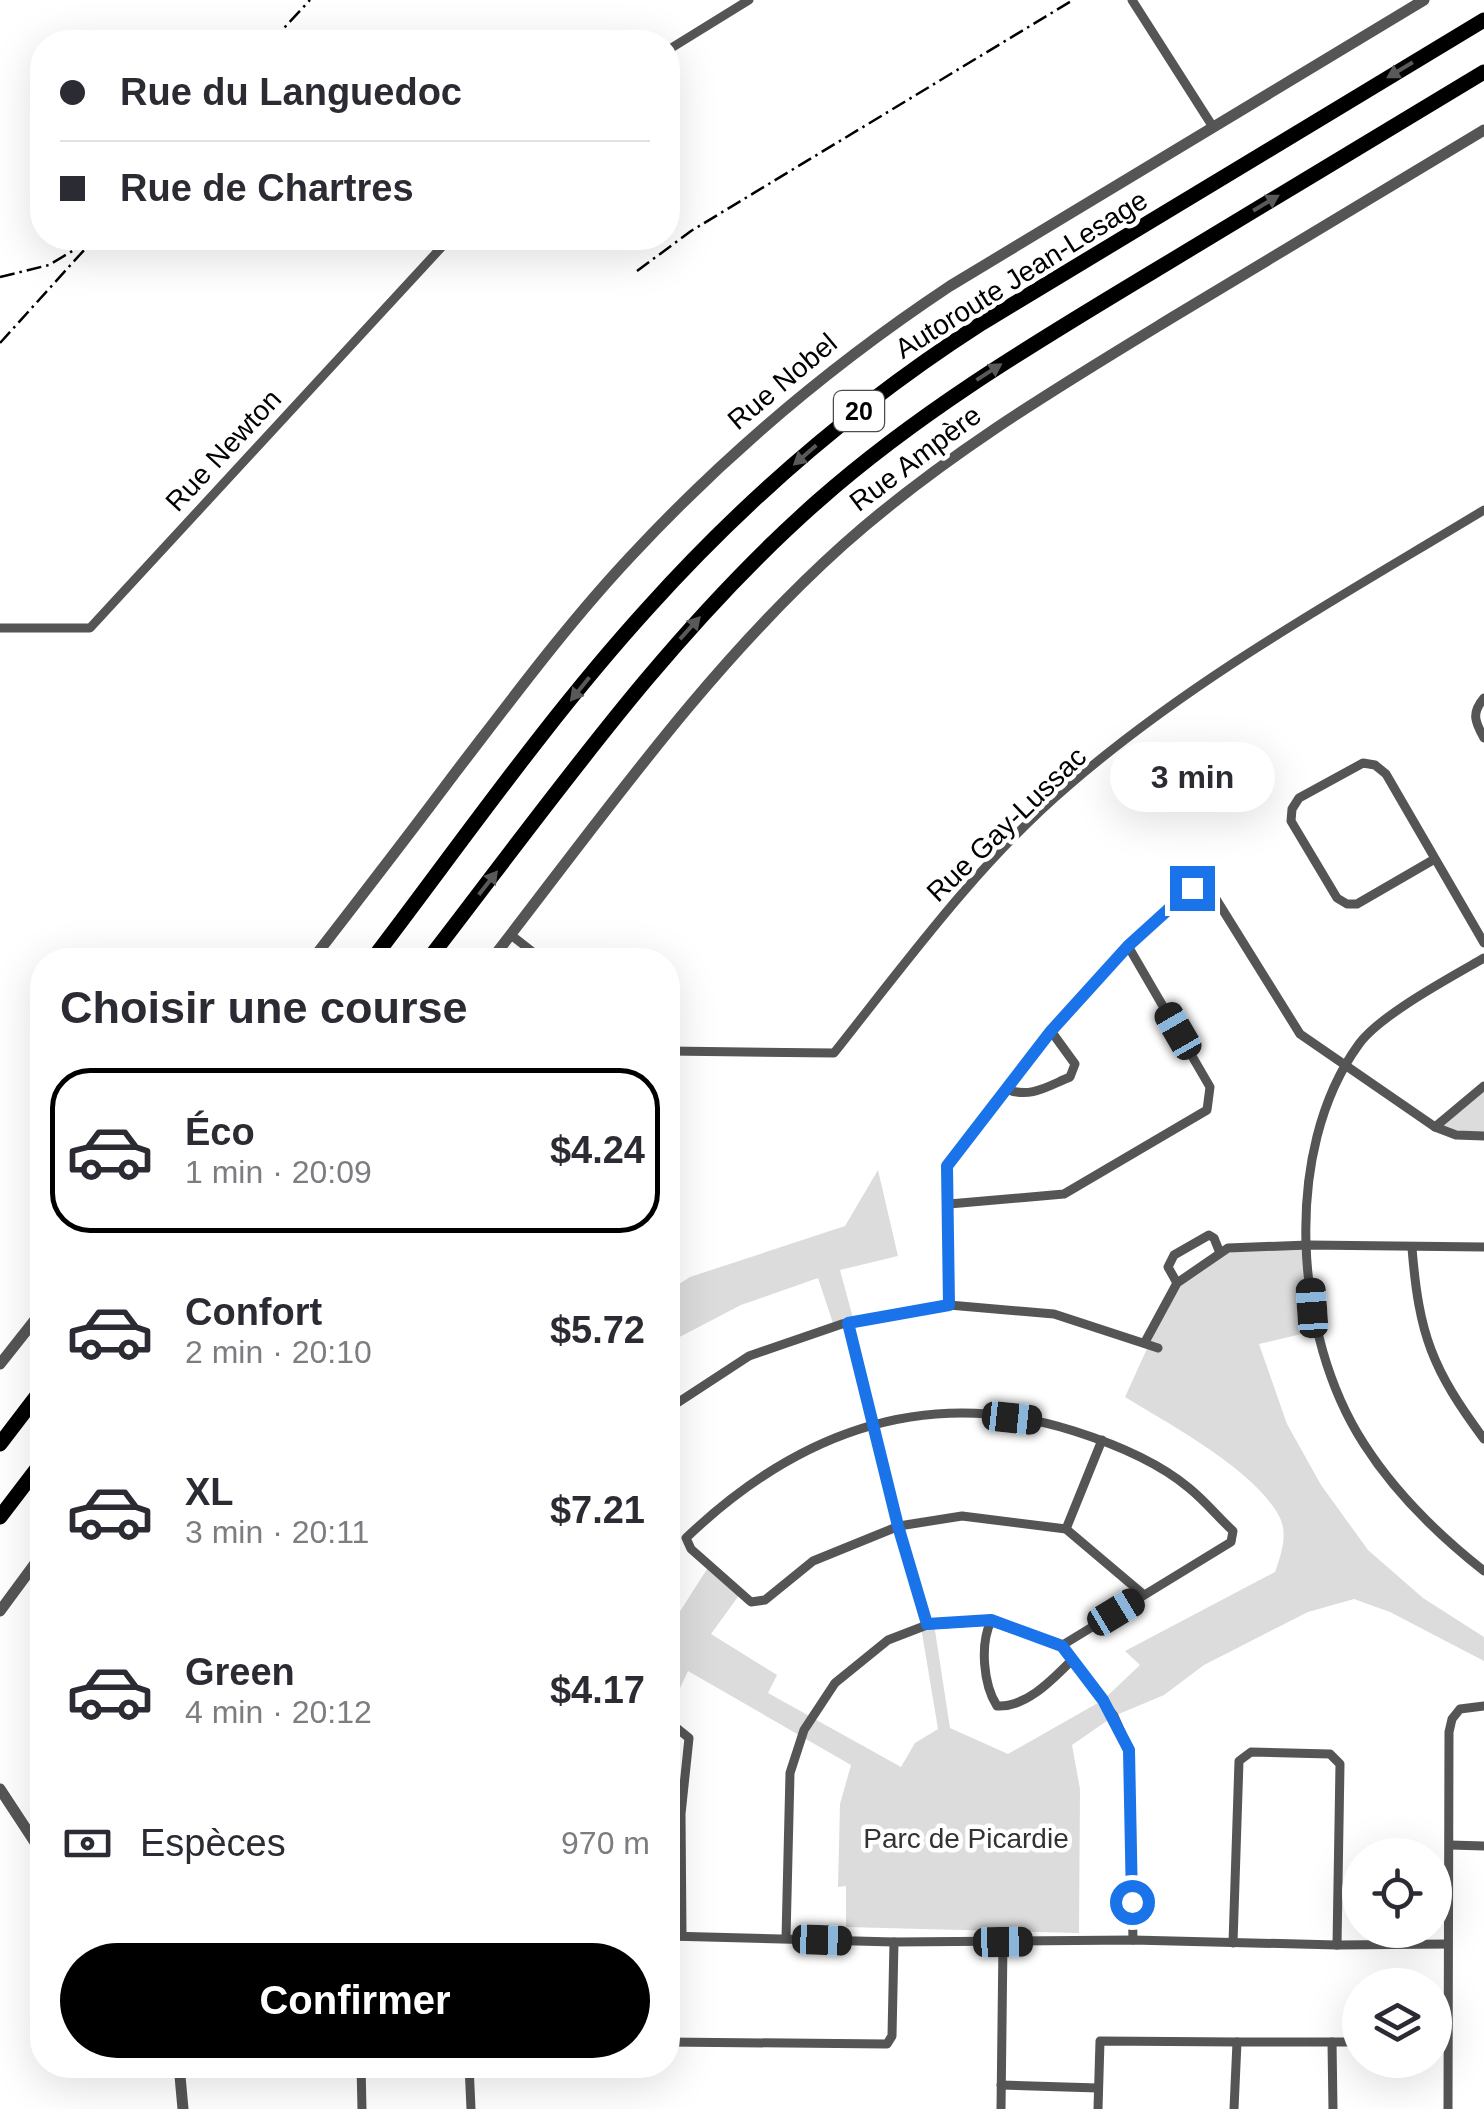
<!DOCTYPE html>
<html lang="fr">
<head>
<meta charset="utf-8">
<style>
	:root { --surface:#fff; --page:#f2f2f3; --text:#2b2b33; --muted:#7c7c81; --line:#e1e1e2; --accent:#000 }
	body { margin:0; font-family:Helvetica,sans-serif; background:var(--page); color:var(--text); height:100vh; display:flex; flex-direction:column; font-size:38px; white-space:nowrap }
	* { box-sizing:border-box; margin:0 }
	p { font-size:32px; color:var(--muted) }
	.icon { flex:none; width:55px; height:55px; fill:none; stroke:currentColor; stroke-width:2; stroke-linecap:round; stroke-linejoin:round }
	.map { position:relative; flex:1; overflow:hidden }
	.details { position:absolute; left:30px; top:948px; width:650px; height:1130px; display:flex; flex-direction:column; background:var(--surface); border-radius:40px; box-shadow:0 10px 40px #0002 }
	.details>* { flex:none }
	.guide { position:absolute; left:30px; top:30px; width:650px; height:220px; border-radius:40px; box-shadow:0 10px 40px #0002; display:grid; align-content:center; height:220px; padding:0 30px; background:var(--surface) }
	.fabs { position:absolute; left:1342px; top:1838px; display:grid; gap:20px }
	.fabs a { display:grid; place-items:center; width:110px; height:110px; border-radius:50%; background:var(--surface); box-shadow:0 10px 40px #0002; font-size:50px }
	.end { position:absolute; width:45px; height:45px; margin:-22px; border:12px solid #1a73e8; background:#fff; box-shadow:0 0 0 5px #fff }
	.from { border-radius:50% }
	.bubble { position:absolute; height:70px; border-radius:35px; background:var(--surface); box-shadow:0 10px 40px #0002; font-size:32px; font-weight:700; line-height:70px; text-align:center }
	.car { position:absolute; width:30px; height:60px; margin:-30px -15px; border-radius:12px; box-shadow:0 0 8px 2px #0007; background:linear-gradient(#222 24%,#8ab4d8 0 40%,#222 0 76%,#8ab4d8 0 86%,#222 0) }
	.guide b { display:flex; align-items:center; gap:35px; height:95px; font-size:38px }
	.guide b+b { border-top:2px solid var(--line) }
	.guide i { width:25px; height:25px; background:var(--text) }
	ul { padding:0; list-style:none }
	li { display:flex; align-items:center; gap:30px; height:165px; margin:0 20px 15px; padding:0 10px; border:5px solid transparent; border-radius:40px }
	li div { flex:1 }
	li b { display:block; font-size:38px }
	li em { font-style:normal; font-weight:700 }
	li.active { border-color:var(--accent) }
	li>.icon { width:90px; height:90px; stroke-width:1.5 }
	h2 { padding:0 30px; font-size:45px; line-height:120px }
	.pay { display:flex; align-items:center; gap:25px; height:110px; padding:0 30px; font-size:38px }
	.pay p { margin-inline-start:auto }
	.primary-button { display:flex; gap:20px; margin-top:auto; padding:20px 30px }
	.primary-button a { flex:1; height:115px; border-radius:60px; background:var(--accent); color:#fff; font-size:40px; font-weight:700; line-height:115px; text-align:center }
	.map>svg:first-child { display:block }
	.green { fill:#dcdcdc }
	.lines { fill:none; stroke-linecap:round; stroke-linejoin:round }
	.minor { stroke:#555; stroke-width:9 }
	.tertiary { stroke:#555; stroke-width:11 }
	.motorway { stroke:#000; stroke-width:15 }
	.rail { stroke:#000; stroke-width:2.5; stroke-dasharray:15 5 2.5 5; stroke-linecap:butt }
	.oneway { fill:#595959 }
	.route { stroke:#1a73e8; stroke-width:12 }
	.labels { text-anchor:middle; stroke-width:9; stroke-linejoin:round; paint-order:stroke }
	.shield { fill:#fff; stroke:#4c4c4c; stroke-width:2.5 }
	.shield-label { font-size:25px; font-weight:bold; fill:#000 }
	.street-label { font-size:28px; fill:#000; stroke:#fff }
	.park-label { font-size:28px; fill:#333; stroke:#fff }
</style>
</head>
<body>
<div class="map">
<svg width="1484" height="2109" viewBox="0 0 1484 2109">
	<rect width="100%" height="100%" fill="#fff"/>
	<!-- green -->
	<g class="green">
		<path d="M1484,1086V1136L1435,1127Z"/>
		<path d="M878,1170L898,1256L840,1270L854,1322L834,1326L818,1278L741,1305L668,1343V1291L690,1277L845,1226Z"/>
		<path d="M1308,1245L1318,1330L1259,1344L1287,1424L1321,1485L1368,1550L1423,1598L1484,1637V1661L1390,1612L1354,1599L1308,1612L1204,1665L1164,1695L1114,1716L1072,1745L1080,1789L1079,1933L846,1927V1886L838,1887L840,1804L851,1765L688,1671L668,1714V1612L677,1616L709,1566L740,1594L711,1634L777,1675L768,1693L901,1767L915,1743L938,1729L921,1627L934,1624L950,1728L1008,1754L1103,1700L1140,1665L1125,1651L1275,1572C1281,1555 1288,1535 1280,1518C1257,1471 1169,1424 1125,1397L1177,1283L1228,1248Z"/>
	</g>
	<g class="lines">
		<!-- minor -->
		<g class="minor">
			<path d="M1132,0L1213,127"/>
			<path d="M668,50L749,0"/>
			<path d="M0,628H90L450,238"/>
			<path d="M1484,698C1471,713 1475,722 1484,738"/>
			<path d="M1433,860L1357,904H1347L1337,898L1291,821L1292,809L1299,798L1363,763L1375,765L1386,774L1484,943"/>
			<path d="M511,935L543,960"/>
			<path d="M1484,958C1451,977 1380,1015 1359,1044C1281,1151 1294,1336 1364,1444C1396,1494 1437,1534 1484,1571"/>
			<path d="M668,1051L834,1053C907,961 979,862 1068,786C1194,677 1342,596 1484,510"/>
			<path d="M1006,1089C1030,1099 1048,1086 1070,1077L1075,1064L1051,1031"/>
			<path d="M1435,1127L1484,1086"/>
			<path d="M949,1204L1064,1194L1207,1110L1210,1087L1128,946"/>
			<path d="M1412,1248C1419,1335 1432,1369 1484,1439"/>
			<path d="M1177,1283L1168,1267L1174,1255L1209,1235L1214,1238L1220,1253"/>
			<path d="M949,1305L947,1166L1051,1031L1128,946L1192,888L1211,891L1300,1034L1435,1127L1456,1135L1484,1136"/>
			<path d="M848,1323L899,1526L927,1625"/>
			<path d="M1145,1342L1177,1283L1228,1248L1308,1245L1484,1247"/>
			<path d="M668,1409L749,1356L842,1324L949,1305L1054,1314L1158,1348"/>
			<path d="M1066,1529L1102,1440"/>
			<path d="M991,1621C980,1644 983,1684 997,1706C1026,1708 1053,1679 1072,1660"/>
			<path d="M1061,1646L1231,1542L1233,1531C1218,1517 1205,1501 1189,1488C1157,1461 1115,1444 1074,1431C925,1384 796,1433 686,1538L691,1549L751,1602L765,1600L813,1561L899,1526L962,1516L1066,1529L1144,1595"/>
			<path d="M668,1721L689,1738L681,1814L682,1936"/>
			<path d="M1450,1845L1484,1846"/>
			<path d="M668,1936L894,1942L1133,1940L1337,1945L1448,1944"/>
			<path d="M786,1938L790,1773L804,1730L835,1683L888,1640L927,1625L991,1621L1061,1646L1114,1716L1129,1750L1133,1940"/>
			<path d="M1233,1943L1239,1761L1251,1752L1330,1754L1340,1764L1337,1945"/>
			<path d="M668,2042L887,2044L892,2036L894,1942"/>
			<path d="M1237,2042H1360"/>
			<path d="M1332,2042L1333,2109"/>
			<path d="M361,2065L362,2109"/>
			<path d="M469,2065L471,2109"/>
			<path d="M1001,2085L1098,2088"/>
			<path d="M1001,2109L1003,1941"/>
			<path d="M1098,2109L1100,2041L1237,2042L1234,2109"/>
			<path d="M1448,2109L1449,1732L1452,1719L1460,1709L1484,1706"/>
		</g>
		<!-- tertiary -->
		<g class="tertiary">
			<path d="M312,960C360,898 408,836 455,773C512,699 568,623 632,555C727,453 834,363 950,286L1424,0"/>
			<path d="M491,960C603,816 707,667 843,545C944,455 1058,387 1173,317C1277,255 1380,192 1484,130"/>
			<path d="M0,1364L42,1311"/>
			<path d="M0,1611L42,1554"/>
			<path d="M0,1789L42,1853"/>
			<path d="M179,2065L183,2109"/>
		</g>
		<!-- motorway -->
		<g class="motorway">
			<path d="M372,960C462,842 548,718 648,608C746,499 859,402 982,323L1484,20"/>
			<path d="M428,960C551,801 667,634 818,501C921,410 1038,341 1154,271C1264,205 1374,138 1484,72"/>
			<path d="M0,1444L42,1389"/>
			<path d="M0,1517L42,1462"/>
		</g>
		<!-- rail -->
		<g class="rail">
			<path d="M271,42L310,0"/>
			<path d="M637,271L691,231L1073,0"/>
			<path d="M0,277L49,265L74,250"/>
			<path d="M0,343L95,238"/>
		</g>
	</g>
	<!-- one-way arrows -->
	<defs><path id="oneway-solid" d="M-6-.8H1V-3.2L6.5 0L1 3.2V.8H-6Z" transform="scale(2.5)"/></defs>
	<g class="oneway">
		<use href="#oneway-solid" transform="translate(1400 70) rotate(149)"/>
		<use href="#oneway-solid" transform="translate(1266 203) rotate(-31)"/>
		<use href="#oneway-solid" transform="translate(989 372) rotate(-33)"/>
		<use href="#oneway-solid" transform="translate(805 455) rotate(139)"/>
		<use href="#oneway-solid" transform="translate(690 628) rotate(-48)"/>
		<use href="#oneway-solid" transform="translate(580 689) rotate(129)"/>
		<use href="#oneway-solid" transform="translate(488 883) rotate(-52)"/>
	</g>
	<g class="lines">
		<!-- route -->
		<path class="route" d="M1132,1902L1129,1750L1103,1700L1062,1646L991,1620L927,1624L898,1526L848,1323L949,1305L947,1166L1051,1031L1128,946L1192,888"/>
	</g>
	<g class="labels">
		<!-- shield labels -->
		<rect class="shield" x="834" y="391" width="50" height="40" rx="8"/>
		<g class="shield-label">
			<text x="859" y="420">20</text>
		</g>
		<!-- street labels -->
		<g class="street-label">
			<text transform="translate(1021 274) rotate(-32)" y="10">Autoroute Jean-Lesage</text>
			<text transform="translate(782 381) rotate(-40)" y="10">Rue Nobel</text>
			<text transform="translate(223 450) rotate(-47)" y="10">Rue Newton</text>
			<text transform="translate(915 458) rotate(-37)" y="10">Rue Ampère</text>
			<text transform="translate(1006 824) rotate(-44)" y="10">Rue Gay-Lussac</text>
		</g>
		<!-- park labels -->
		<g class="park-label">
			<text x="966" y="1848">Parc de Picardie</text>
		</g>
	</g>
</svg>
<div class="fabs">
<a><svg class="icon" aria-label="locate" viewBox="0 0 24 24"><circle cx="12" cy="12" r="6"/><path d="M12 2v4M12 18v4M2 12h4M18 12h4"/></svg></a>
<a><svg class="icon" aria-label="layers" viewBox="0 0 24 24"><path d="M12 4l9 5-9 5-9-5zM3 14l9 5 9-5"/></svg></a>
</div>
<i class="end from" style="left:1132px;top:1902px"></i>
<i class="end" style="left:1192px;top:888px"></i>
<div class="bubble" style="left:1110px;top:742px;width:165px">3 min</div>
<i class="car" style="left:1178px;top:1031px;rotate:330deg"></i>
<i class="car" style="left:1312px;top:1308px;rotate:356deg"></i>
<i class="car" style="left:1012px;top:1418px;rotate:96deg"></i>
<i class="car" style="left:1116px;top:1612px;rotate:59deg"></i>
<i class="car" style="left:822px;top:1940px;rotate:92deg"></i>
<i class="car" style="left:1003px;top:1942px;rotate:89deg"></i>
<div class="guide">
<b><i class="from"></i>Rue du Languedoc</b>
<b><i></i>Rue de Chartres</b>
</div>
<section class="details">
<h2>Choisir une course</h2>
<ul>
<li class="active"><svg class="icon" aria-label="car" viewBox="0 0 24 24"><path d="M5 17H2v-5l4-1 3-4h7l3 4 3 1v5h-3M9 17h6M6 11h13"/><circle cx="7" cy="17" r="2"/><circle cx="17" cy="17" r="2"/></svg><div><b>Éco</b><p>1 min · 20:09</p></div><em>$4.24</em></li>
<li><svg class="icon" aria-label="car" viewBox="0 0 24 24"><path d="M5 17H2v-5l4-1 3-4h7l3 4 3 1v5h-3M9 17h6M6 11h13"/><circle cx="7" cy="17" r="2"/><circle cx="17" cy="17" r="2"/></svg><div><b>Confort</b><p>2 min · 20:10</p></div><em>$5.72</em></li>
<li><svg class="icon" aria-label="car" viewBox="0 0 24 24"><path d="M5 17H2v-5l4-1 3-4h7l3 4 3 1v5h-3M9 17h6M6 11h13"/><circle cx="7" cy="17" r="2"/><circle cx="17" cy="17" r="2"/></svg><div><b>XL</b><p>3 min · 20:11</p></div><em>$7.21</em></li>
<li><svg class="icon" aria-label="car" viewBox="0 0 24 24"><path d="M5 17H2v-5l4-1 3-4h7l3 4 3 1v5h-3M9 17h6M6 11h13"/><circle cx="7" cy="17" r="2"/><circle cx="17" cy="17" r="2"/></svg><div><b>Green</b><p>4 min · 20:12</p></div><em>$4.17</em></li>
</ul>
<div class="pay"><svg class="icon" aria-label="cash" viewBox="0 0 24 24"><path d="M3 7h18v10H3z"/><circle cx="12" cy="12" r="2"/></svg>Espèces<p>970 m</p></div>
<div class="primary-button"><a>Confirmer</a></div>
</section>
</div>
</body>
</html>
